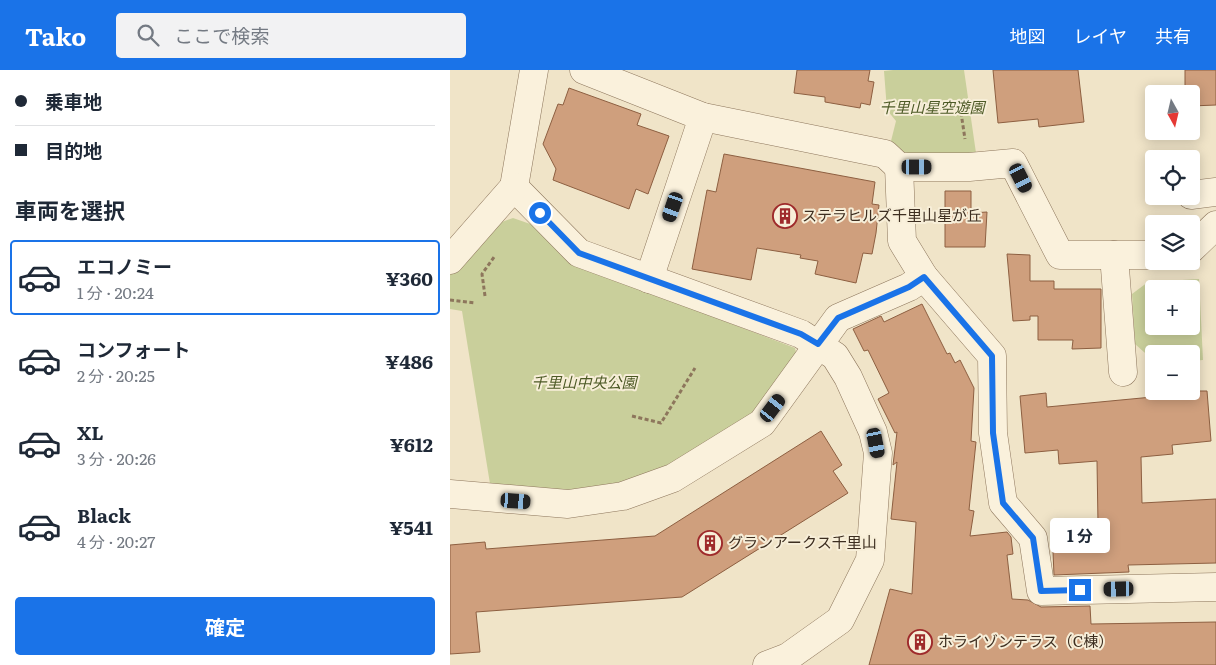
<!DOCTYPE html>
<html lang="ja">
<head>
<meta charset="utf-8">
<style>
	:root { --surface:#fff; --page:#f2f2f3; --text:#1f2937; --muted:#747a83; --line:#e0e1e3; --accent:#1a73e8 }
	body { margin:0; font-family:Literata,"Noto Sans JP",serif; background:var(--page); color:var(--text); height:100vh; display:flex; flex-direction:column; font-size:19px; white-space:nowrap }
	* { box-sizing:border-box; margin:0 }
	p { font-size:16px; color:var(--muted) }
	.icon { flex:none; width:28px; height:28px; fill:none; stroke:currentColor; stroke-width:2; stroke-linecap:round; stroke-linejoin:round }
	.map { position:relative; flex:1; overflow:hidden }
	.sheet { display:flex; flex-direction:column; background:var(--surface); width:450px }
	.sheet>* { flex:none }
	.banner { display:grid; align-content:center; height:110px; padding:0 15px; background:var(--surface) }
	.needle { width:32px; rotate:172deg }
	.tools { position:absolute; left:695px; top:15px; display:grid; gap:10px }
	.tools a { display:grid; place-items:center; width:55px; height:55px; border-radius:5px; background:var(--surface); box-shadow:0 2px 12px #0003; font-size:25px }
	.end { position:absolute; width:22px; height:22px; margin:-11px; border:6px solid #1a73e8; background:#fff; box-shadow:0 0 0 2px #fff }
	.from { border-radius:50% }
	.bubble { position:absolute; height:35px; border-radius:5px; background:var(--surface); box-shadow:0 2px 12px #0003; font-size:16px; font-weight:700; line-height:35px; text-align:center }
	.car { position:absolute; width:15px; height:30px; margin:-15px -8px; border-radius:6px; box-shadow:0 0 4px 1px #0007; background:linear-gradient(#222 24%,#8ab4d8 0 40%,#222 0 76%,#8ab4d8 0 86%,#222 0) }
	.banner b { display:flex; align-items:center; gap:18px; height:48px; font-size:19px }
	.banner b+b { border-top:1px solid var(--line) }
	.banner i { width:12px; height:12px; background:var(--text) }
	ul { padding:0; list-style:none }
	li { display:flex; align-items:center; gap:15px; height:75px; margin:0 10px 8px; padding:0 5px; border:2px solid transparent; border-radius:5px }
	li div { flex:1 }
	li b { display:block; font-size:19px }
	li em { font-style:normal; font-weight:700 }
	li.selected { border-color:var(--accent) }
	li>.icon { width:45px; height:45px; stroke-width:1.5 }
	h2 { padding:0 15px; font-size:22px; line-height:60px }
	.action { display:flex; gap:10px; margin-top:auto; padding:10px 15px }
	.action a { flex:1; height:58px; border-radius:5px; background:var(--accent); color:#fff; font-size:20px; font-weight:700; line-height:58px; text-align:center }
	header { display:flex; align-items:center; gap:30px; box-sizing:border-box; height:70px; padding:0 25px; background:var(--accent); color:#fff }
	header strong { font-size:24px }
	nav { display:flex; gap:28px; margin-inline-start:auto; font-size:18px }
	.search { width:350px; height:45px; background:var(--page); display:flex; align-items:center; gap:12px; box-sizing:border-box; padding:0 18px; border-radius:5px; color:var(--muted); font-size:19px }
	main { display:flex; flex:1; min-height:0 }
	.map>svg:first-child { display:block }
	.green { fill:#c9cf9b; fill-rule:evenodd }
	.building { fill:#cf9f7d; stroke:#8d5f41 }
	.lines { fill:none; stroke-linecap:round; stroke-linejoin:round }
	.minor-casing { stroke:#8d765c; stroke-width:29 }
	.path { stroke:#8d765c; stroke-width:3; stroke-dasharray:4 2.5; stroke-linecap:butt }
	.minor { stroke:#faf1dc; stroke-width:28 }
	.route { stroke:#1a73e8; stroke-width:6 }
	.labels { text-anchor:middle; stroke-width:4; stroke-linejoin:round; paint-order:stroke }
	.park-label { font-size:15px; font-style:italic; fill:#4d5a26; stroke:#f7eed8 }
	.poi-label { font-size:15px; fill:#3d2e20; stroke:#f7eed8; text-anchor:start }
</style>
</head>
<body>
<header>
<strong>Tako</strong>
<div class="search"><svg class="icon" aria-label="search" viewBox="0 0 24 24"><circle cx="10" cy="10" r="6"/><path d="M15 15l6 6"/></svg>ここで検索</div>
<nav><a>地図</a><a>レイヤ</a><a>共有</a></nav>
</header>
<main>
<section class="sheet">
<div class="banner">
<b><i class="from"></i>乗車地</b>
<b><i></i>目的地</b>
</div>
<h2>車両を選択</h2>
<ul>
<li class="selected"><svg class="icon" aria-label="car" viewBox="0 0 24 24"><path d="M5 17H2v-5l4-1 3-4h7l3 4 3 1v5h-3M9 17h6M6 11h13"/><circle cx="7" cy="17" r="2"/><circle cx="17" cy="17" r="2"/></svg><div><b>エコノミー</b><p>1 分 · 20:24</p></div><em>¥360</em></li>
<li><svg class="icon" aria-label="car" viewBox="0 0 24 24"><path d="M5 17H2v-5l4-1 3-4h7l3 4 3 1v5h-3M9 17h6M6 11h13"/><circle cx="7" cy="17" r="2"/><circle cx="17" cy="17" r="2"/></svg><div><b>コンフォート</b><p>2 分 · 20:25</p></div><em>¥486</em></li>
<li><svg class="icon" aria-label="car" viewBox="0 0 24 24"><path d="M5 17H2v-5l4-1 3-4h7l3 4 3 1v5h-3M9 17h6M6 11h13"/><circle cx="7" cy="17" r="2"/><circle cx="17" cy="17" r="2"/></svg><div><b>XL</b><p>3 分 · 20:26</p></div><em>¥612</em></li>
<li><svg class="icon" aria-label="car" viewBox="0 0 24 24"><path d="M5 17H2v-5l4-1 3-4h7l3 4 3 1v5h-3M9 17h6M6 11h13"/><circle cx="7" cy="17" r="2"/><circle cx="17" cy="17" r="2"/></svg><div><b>Black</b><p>4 分 · 20:27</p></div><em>¥541</em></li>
</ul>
<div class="action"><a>確定</a></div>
</section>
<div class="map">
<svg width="766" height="595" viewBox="0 0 766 595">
	<rect width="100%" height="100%" fill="#f0e4c8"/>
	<!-- green -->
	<g class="green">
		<path d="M443,0H514L526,83H458L439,79L446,51L437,40L434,1Z"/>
		<path d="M63,148L86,156L103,177L128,195L345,278L348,292L308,348L221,401L118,425L41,420L12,241L0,239V205L24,182L41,156Z"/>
		<path d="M749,209L753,290L741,291V284H704V291L685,274L682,224L698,212ZM704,219H741V256H704Z"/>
	</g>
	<!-- building -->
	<g class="building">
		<path d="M347,0H420L418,11L424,12L420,35L411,33L410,38L375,32V27L344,23Z"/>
		<path d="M543,0H628L634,52L589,57L588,49L548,53Z"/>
		<path d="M735,0H766V35L741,36V24H735Z"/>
		<path d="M119,18L191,44L187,55L219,66L198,124L186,119L179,139L103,110L106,99L93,74L108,34L113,35Z"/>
		<path d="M274,84L425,112L422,134L429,135L426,163L422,184L413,183L406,213L365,204L368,191L350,188L351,185L307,178L301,210L242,199L257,120L266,122Z"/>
		<path d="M495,121H521V143L537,142L535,177H495Z"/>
		<path d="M557,184L580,185V211H604V219H651V278L622,279L623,270H588V246H580V250L563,251Z"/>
		<path d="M472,234L497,284L500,283L505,293L510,290L524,318L521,371L526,372L519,440L524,441L520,466L557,462L561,467L563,484L557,485L562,529L578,530L591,537L640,536L641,554L766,552V595H419L440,519L462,524L466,452L441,449L447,392L443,395L447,362L445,363L428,329L439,323L418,280L414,281L403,259L431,246L434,252Z"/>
		<path d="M734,321H757L761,371L722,375L723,384L691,387L692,433L766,429V493L678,495L679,502L604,505L603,482L610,481V474L616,473L615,454L648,453L647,391L609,394L608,380L575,383L570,326L596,323L597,337L734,324Z"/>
		<path d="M371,361L392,395L383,401L398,423L232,527L26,542L30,582L0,584V475L35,472L36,479L205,466Z"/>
	</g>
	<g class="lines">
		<defs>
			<g id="minor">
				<path d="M84,0L64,117L129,183L351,264L385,286L398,307L423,362L428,383L420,490L390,550L338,587L317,595"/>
				<path d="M134,0L253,47L435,84L449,97H519L563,93L610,185H704"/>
				<path d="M449,97L452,171L474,207"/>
				<path d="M741,125L766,122"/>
				<path d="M741,179L766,155"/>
				<path d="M664,185L673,302"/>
				<path d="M0,190L64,117"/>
				<path d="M199,209L253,47"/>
				<path d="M0,424L118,434L173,426L223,408L312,353L388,248L459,217L474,207L542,286L543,363L553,433L583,468L591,521L766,517"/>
			</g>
		</defs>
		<!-- minor casing -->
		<use href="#minor" class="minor-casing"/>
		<!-- path -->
		<g class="path">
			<path d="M510,36L515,69"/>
			<path d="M35,226L32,204L44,187"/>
			<path d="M0,230L25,233"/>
			<path d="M182,346L211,353L245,298"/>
		</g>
		<!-- minor -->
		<use href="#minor" class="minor"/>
	</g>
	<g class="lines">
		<!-- route -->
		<path class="route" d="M90,143L129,183L351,264L368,274L388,248L459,217L474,207L542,286L543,363L553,433L583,468L591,521L630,520"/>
	</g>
	<!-- icons -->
	<defs>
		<symbol id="building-ring" viewBox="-11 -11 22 22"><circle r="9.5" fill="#f7eed8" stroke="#9e2a2b" stroke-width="1.5"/><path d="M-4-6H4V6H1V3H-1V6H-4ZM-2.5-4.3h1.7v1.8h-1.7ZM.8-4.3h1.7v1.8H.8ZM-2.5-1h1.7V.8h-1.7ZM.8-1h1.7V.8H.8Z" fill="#9e2a2b"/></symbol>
	</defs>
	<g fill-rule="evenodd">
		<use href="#building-ring" x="321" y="132" width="28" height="28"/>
		<use href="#building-ring" x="246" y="459" width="28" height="28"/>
		<use href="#building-ring" x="456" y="558" width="28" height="28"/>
	</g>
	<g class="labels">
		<!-- park labels -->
		<g class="park-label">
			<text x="482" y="43">千里山星空遊園</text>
			<text x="134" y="318">千里山中央公園</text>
		</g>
		<!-- poi labels -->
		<g class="poi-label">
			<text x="352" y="151">ステラヒルズ千里山星が丘</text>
			<text x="278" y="478">グランアークス千里山</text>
			<text x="488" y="577">ホライゾンテラス（C棟）</text>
		</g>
	</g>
</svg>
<div class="tools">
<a><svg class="needle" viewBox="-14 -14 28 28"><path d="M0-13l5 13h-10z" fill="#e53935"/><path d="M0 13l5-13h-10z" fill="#747a83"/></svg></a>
<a><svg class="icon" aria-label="locate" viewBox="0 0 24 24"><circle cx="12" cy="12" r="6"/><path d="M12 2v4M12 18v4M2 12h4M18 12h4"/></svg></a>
<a><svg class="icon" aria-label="layers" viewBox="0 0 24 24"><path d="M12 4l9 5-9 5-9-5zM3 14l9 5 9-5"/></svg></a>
<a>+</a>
<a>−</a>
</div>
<i class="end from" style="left:90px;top:143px"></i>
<i class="end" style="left:630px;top:520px"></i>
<div class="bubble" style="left:600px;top:448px;width:60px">1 分</div>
<i class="car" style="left:467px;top:97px;rotate:90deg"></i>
<i class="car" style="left:571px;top:108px;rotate:153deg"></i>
<i class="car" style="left:223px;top:137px;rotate:199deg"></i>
<i class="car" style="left:323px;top:338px;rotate:37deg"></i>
<i class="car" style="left:426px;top:373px;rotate:169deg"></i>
<i class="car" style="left:66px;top:431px;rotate:94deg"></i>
<i class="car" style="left:669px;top:519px;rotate:269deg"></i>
</div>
</main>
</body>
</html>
